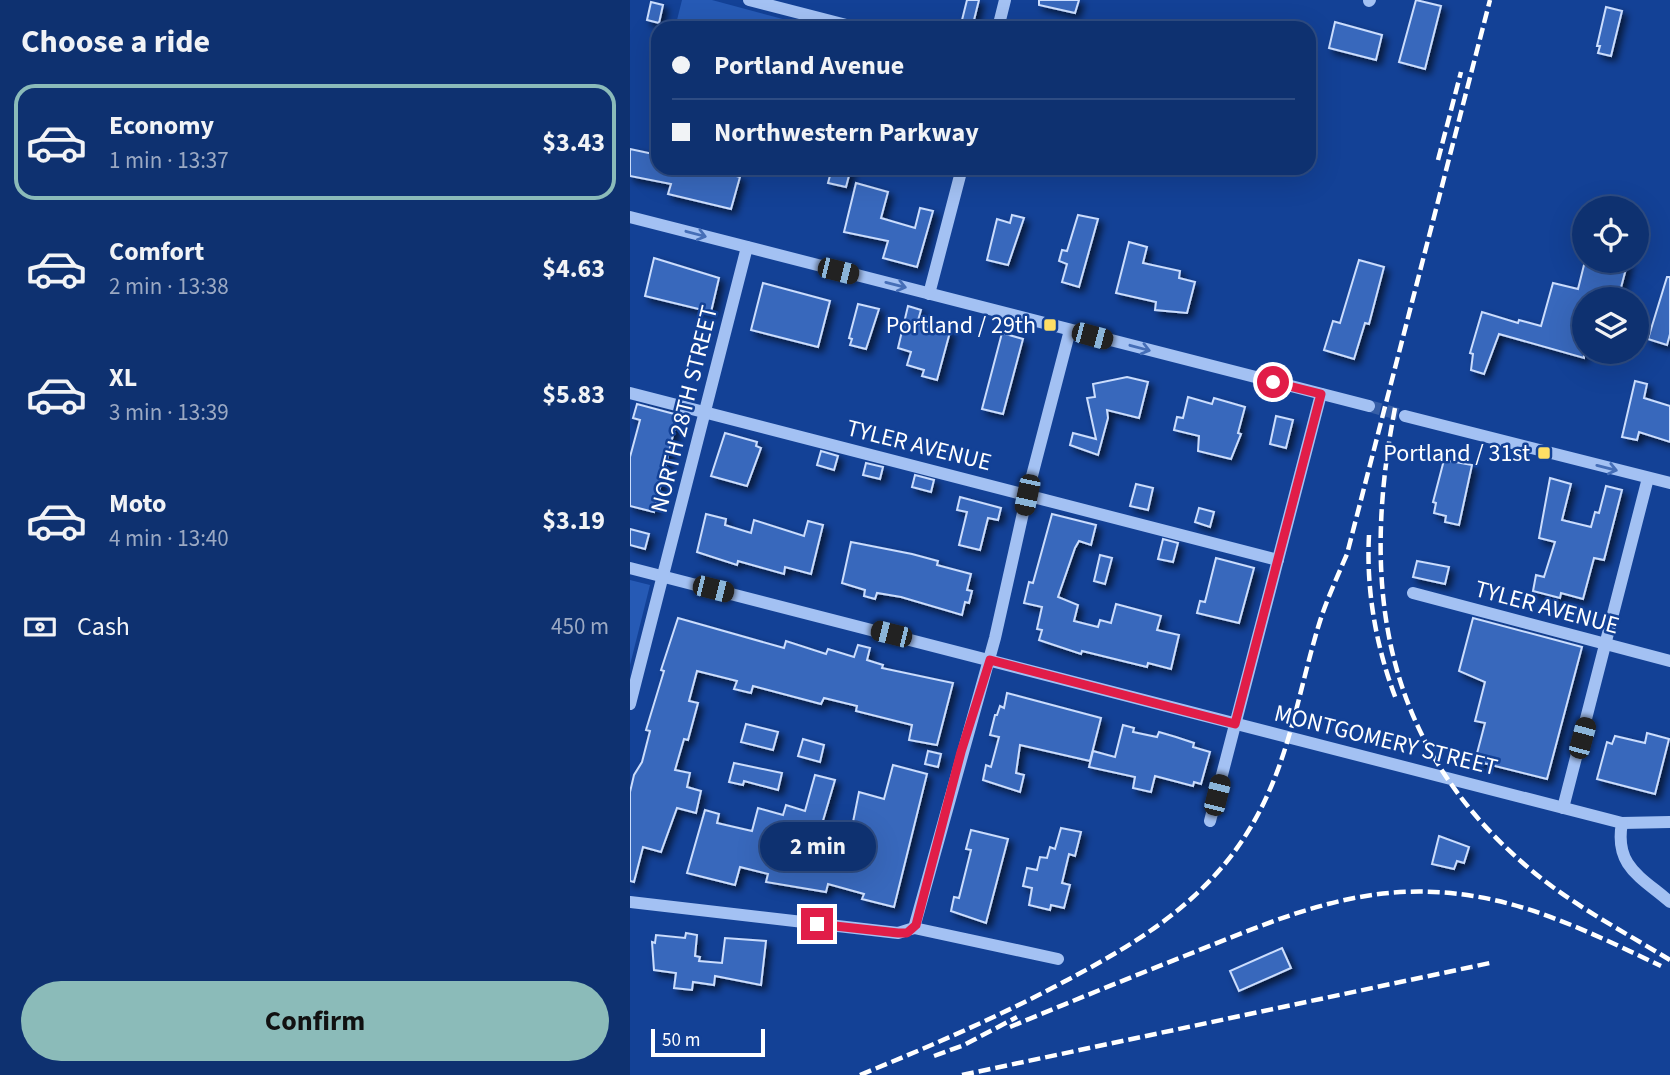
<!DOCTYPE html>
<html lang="en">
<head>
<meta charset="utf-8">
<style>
	:root { --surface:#0e3170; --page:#1c3d78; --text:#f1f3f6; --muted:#9ba9c3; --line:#2e4c83; --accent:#8bbbb9 }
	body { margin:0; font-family:"Source Sans 3",sans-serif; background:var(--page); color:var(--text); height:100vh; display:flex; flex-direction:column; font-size:26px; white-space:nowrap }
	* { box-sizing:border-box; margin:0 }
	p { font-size:23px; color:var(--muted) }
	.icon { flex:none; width:38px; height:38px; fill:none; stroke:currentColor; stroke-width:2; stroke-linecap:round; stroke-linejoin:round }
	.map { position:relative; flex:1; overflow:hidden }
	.details { display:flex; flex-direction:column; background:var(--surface); width:630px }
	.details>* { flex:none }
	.top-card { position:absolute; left:21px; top:21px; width:665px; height:154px; border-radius:21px; box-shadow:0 7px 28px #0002,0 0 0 2px var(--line); display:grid; align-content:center; height:154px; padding:0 21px; background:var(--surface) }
	.tools { position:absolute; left:942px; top:196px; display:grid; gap:14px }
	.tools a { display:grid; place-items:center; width:77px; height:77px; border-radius:50%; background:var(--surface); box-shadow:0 7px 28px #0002,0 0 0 2px var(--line); font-size:35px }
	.scale { position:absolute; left:21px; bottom:18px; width:114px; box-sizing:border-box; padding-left:7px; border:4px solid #fff; border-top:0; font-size:19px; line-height:24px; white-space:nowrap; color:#fff; -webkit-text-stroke:5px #134196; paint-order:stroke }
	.end { position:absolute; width:32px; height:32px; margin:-16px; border:9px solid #e11d48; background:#fff; box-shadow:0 0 0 4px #fff }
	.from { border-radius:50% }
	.bubble { position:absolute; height:49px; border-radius:24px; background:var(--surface); box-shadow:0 7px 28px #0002,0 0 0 2px var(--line); font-size:23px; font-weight:700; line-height:49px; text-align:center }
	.car { position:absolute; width:21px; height:42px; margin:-21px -10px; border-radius:9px; box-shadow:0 0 5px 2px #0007; background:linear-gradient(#222 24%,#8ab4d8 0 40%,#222 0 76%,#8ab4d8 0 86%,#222 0) }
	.top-card b { display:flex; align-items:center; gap:24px; height:66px; font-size:26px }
	.top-card b+b { border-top:2px solid var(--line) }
	.top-card i { width:18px; height:18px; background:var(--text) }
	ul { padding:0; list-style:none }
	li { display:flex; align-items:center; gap:21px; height:116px; margin:0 14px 10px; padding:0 7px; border:4px solid transparent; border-radius:21px }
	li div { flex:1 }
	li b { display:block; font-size:26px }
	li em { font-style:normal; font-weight:700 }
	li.selected { border-color:var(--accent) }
	li>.icon { width:63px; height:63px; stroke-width:1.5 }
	h2 { padding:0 21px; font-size:32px; line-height:84px }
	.pay { display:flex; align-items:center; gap:18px; height:77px; padding:0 21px; font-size:26px }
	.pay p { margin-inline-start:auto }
	.cta { display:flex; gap:14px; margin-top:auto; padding:14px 21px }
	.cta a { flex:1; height:80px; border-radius:42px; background:var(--accent); color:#111; font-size:28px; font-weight:700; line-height:80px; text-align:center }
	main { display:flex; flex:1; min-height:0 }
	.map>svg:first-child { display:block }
	.green { fill:#265ab5 }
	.building { fill:#3768bc; stroke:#cbddfd; stroke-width:2; filter:url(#shadow) }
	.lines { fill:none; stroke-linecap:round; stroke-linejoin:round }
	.minor-tunnel { stroke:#365ea6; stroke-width:12; stroke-dasharray:12 6; stroke-linecap:butt }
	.minor { stroke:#a3c1f3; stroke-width:12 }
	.rail { stroke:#fff; stroke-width:4.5; stroke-dasharray:12 5; stroke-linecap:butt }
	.oneway { stroke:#456eb7 }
	.route { stroke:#e11d48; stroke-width:9 }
	.poi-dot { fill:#ffdf65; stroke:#134196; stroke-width:2.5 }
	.labels { text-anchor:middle; stroke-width:5; stroke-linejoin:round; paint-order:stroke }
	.poi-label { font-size:24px; fill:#fff; stroke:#134196; text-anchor:end }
	.street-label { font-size:24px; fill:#fff; stroke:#134196 }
</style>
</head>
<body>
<main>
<section class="details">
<h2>Choose a ride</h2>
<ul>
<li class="selected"><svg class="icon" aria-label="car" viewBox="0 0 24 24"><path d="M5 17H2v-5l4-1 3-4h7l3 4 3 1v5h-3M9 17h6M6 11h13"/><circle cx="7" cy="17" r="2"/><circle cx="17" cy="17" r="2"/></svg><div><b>Economy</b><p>1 min · 13:37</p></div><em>$3.43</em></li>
<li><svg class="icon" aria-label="car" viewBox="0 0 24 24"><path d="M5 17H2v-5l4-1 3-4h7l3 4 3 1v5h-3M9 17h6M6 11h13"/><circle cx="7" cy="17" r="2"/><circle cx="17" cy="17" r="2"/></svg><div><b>Comfort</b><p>2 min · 13:38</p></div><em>$4.63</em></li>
<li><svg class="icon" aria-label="car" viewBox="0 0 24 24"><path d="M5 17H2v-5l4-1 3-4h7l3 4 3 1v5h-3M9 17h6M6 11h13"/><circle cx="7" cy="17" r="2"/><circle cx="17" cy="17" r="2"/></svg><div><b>XL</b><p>3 min · 13:39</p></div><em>$5.83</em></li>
<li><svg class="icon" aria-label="car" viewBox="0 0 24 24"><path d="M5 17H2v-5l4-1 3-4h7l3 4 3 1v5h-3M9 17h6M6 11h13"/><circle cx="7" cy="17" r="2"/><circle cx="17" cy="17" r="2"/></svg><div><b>Moto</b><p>4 min · 13:40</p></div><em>$3.19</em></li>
</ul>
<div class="pay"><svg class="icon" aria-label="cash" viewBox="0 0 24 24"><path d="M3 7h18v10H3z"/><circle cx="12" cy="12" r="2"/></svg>Cash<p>450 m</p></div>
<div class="cta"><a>Confirm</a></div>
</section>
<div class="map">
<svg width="1040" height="1075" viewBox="0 0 1040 1075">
	<defs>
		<filter id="shadow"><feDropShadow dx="4.5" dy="4.5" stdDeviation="3.5" flood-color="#0009"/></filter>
	</defs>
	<rect width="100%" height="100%" fill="#134196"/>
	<!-- green -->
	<g class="green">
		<path d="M52,0H82L164,22L162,28H45Z"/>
		<path d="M0,580L20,585L0,665Z"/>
	</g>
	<!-- building -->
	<g class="building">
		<path d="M337,0H349L342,28H330Z"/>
		<path d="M409,0H449L445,13L409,5Z"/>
		<path d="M786,0L811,6L795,69L769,62Z"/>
		<path d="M21,2L33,5L29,23L17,20Z"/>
		<path d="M976,7L992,11L981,56L968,53L970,46H967Z"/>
		<path d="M705,22L752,35L746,60L699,48Z"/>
		<path d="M0,149L28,155V168H77L110,177L101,209L38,194L41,184L0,176Z"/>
		<path d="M202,168H221L216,187L198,183Z"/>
		<path d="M226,183L258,192L251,218L285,228L290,208L303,211L287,267L253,258L258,241L214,232Z"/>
		<path d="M382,215L394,218L378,265L357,260L367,219L380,223Z"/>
		<path d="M448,215L468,219L449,287L432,282L437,264L429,261L432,250L437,251Z"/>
		<path d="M499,242L517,247L513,263L550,271L549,278L565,282L557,313L525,310L526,302L486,293Z"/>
		<path d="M24,258L89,278L81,312L15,296Z"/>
		<path d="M729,260L754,267L739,324L735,323L724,359L694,350L703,321L710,323Z"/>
		<path d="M955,261H998L988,299H954V358L869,334L854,374L841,370L843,354L840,353L852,312L888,323L889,320L911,326L923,283L948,289Z"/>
		<path d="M1037,277H1040V334L1037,345L1018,339Z"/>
		<path d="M133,283L200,301L188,347L121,330Z"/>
		<path d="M228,304L249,309L236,349L220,345L222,339L219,338Z"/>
		<path d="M278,306L291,310L287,324L320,332L307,380L292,376L294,370L277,365L281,352L268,348Z"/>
		<path d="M372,333L393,339L373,414L352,409Z"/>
		<path d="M497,377L518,382L509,418L477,410L478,418L468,455L440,445L443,433L466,439L457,398L465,397L463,384Z"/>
		<path d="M1005,381L1017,384L1014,398L1040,406V442L1009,432L1007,440L992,437Z"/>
		<path d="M558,397L582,404L584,398L615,407L608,433L611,434L601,459L568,451L569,436L544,430L547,417L553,418Z"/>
		<path d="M7,404L48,415L24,512L0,506V457L10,420L3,418Z"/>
		<path d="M646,416L663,420L656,448L640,444Z"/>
		<path d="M95,433L127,442L126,446L131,448L117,486L81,476Z"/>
		<path d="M191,451L208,456L204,470L187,465Z"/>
		<path d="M814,460L842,465L829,525L815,522L816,516L804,513L806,503L803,502Z"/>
		<path d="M236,463L253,467L250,479L233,475Z"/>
		<path d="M285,475L304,480L301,492L282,487Z"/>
		<path d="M920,478L941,484L932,520L961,527L965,512L969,513L976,486L992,490L974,560L964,558L953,599L931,593L930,598L903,591L906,575L914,577L925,542L909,538Z"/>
		<path d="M506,484L523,488L518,510L500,506Z"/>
		<path d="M330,497L371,508L368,520L358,518L350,550L329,545L337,512L327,510Z"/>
		<path d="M569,508L584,512L580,527L565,522Z"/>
		<path d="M76,514L96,519L95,525L121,533L124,520L174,536L178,521L193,525L181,574L155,567L154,574L108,561L107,565L67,552Z"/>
		<path d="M422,514L466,525L461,545L449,541L445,548L428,597L448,605L444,621L468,627L470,620L481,623L486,604L531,616L527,630L549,635L541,669L518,663L517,667L452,651L451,654L409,640L412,630L407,629L412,607L394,603L399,582L403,583Z"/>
		<path d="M0,529L19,534L15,549L0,545Z"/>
		<path d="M533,539L548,543L543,562L528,559Z"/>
		<path d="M221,542L282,554L308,561L307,565L341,574L337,590L342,591L339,603L335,602L332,615L271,597L247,593L245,599L234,596L235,590L212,583Z"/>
		<path d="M470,555L482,558L475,584L464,581Z"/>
		<path d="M586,558L624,568L609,623L567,613L570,601L575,602Z"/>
		<path d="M787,561L819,567L815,584L783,577Z"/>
		<path d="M48,618L154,648L156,641L196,654L198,649L224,657L228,645L240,648L237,660L253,665L252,668L323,683L307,745L279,740L282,725L226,711L227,706L194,698L191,704L123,686L121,693L104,689L107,681L67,671L59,701L68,703L58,740L54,739L45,770L60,773L57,787L71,791L66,813L47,808L31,852L13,847L4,882L0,881V792L4,775L12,762L20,731L16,730L34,671L31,670Z"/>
		<path d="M843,618L952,647L917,779L845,761L855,723L845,721L855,682L829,671Z"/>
		<path d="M377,693L471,718L460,761L390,745L386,773L394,775L390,792L353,780L356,765L361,767L369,737L360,735L365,715H367L370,706L374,708Z"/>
		<path d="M116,724L148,732L143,750L111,742Z"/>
		<path d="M493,725L504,728L503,732L527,737L529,732L546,737L564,743L563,747L580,752L571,784L564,782L563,786L525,776L521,792L503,788L505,777L459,767L463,751L485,757Z"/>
		<path d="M1017,733L1039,739L1025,794L967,779L977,742L982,744L985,736L1015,743Z"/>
		<path d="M173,739L194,745L190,762L168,756Z"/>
		<path d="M298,751L311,754L308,767L295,764Z"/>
		<path d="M104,763L152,773L148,790L114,781L113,785L99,782Z"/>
		<path d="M263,765L297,774L264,907L232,899L234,894L198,884L196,892L136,882L138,874L110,867L105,885L57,873L75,810L89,814L87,823L122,831L128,808L153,815L156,805L175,811L185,775L205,780L192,824L221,832L229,792L254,799Z"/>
		<path d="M431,828L451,832L445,856L439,854L432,883L440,885L434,908L421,905L420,910L399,905L402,888L393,886L397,868L407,870L410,857L417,858L420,847L425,849Z"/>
		<path d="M341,830L378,839L356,923L321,911L324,897L329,898L341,850L336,849Z"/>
		<path d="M809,836L839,847L834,863L827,861L824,869L802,864Z"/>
		<path d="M56,933L67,935L65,956L70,957L69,961L92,963L95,938L136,941L131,985L85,976L84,985L63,982L62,990L44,988L46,973L24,970L22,942L25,943L26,935L55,938Z"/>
		<path d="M652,948L661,968L609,991L600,971Z"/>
	</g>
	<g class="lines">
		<!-- minor-tunnel -->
		<path class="minor-tunnel" d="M739,406L775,416"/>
		<!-- minor -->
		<g class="minor">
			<path d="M119,0L228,28"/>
			<path d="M739,1L740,0"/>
			<path d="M368,28L375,0"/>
			<path d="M0,217L739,406"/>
			<path d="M299,294L332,168"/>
			<path d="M0,393L648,560"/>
			<path d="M775,416L1040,483"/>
			<path d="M0,568L992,823L1040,822"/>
			<path d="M783,593L1040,661"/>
			<path d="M0,704L117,247"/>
			<path d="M933,808L1018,478"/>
			<path d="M580,821L691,394"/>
			<path d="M992,823C984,866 1011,877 1040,902"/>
			<path d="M0,902L268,933L284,928L428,959"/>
			<path d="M284,928L365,638L397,495L440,330"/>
		</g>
		<!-- rail -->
		<g class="rail">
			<path d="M808,160L831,72"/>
			<path d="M765,408C731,584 751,740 894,864C937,902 991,930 1040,960"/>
			<path d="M739,535C736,590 746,647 766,699"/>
			<path d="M380,1027C442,1001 504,976 567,951C660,914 739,879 843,896C908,906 972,938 1031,966"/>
			<path d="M304,1056L334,1045L387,1017"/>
			<path d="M230,1075C296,1048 361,1020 424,987C514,940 593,893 637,796C663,740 672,677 691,618C698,597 708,575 717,554L860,0"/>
			<path d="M332,1075L860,963"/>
		</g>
	</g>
	<!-- one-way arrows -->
	<defs><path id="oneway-shaft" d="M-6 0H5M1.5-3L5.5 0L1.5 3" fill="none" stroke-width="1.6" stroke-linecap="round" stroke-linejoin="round" transform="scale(1.75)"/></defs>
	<g class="oneway">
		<use href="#oneway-shaft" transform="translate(66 234) rotate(15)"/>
		<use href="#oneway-shaft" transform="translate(266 285) rotate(14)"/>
		<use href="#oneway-shaft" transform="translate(510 348) rotate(15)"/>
		<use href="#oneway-shaft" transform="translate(977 468) rotate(14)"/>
	</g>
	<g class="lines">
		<!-- route -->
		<path class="route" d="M187,924L268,933H277L286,925L331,752L360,660L605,724L691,394L643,382"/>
	</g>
	<!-- markers -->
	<g class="poi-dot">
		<rect x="413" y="318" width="14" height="14" rx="3.5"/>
		<rect x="907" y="446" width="14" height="14" rx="3.5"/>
	</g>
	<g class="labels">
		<!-- poi labels -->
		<g class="poi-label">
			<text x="406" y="333">Portland / 29th</text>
			<text x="900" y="461">Portland / 31st</text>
		</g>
		<!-- street labels -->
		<g class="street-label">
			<text transform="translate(54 409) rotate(-76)" y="8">NORTH 28TH STREET</text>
			<text transform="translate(289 445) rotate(14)" y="8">TYLER AVENUE</text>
			<text transform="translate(917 607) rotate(15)" y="8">TYLER AVENUE</text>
			<text transform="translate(756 740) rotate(14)" y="8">MONTGOMERY STREET</text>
		</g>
	</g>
</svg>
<div class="tools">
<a><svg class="icon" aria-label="locate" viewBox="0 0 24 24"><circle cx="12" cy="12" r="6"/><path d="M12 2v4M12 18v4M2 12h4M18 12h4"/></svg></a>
<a><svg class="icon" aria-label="layers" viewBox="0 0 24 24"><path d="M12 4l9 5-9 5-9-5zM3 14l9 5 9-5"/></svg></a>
</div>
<div class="scale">50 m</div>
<i class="end from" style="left:643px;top:382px"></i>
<i class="end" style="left:187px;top:924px"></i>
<div class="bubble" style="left:130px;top:822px;width:116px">2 min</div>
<i class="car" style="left:208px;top:271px;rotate:104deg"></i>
<i class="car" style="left:462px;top:336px;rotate:105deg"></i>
<i class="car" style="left:397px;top:495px;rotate:192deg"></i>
<i class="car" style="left:83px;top:589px;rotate:104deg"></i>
<i class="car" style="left:261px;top:634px;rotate:284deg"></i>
<i class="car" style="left:952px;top:738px;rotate:15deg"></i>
<i class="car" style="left:587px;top:795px;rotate:14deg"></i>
<div class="top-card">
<b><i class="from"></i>Portland Avenue</b>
<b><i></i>Northwestern Parkway</b>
</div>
</div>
</main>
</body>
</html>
